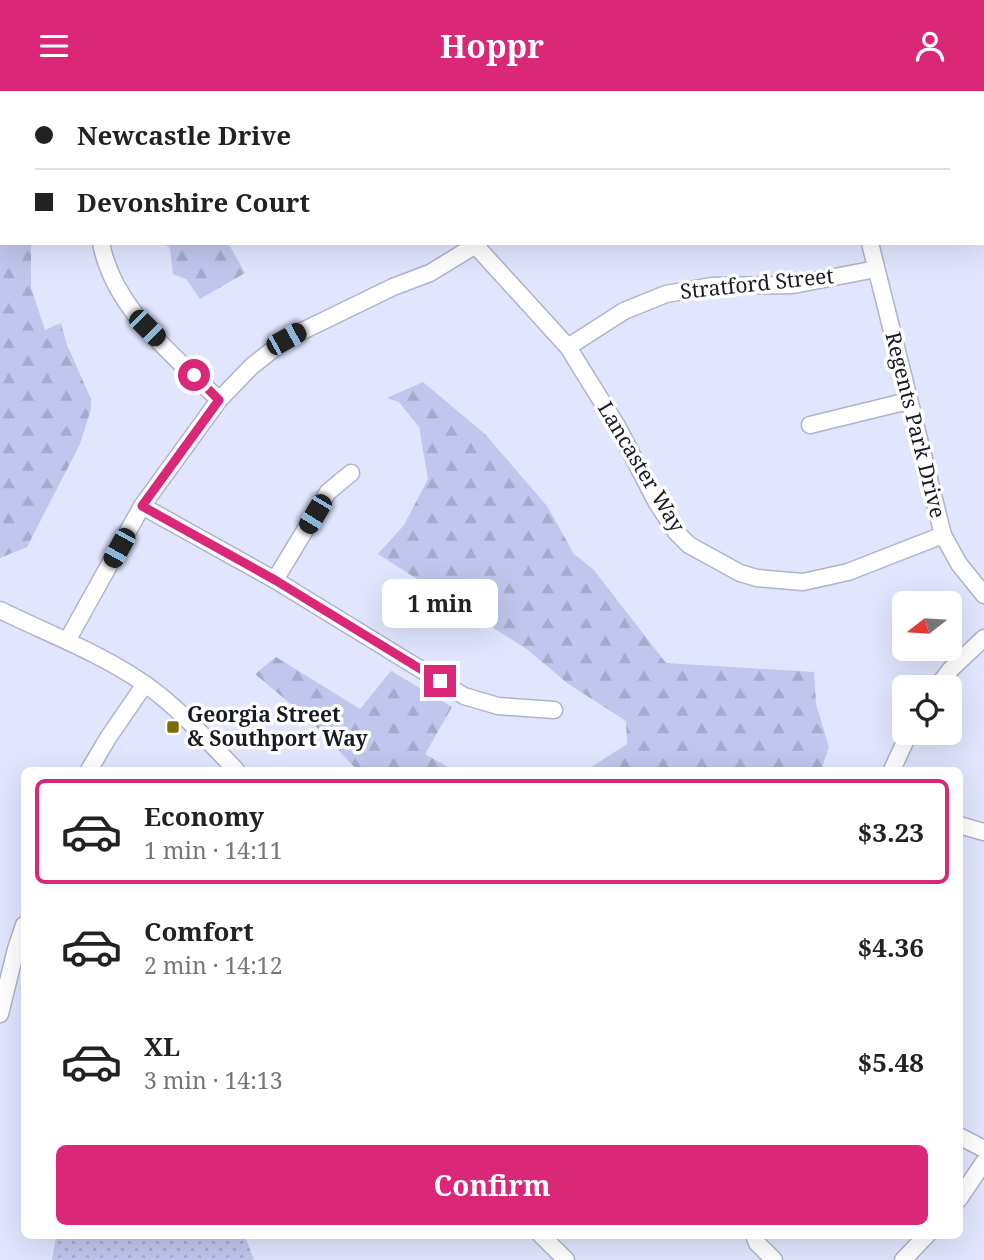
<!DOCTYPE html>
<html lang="en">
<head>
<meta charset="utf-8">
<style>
	:root { --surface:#fff; --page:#f6f6f6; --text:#222; --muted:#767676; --line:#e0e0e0; --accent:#db2777 }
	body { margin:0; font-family:"Noto Serif",serif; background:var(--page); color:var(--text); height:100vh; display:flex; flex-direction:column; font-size:26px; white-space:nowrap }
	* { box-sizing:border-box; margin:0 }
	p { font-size:23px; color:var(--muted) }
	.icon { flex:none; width:38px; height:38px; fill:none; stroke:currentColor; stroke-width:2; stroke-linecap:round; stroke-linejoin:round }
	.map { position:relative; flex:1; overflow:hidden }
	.side { position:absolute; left:21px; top:676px; width:942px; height:472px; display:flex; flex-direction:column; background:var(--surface); border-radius:10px; box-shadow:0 7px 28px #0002 }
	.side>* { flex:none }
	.hud { position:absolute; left:0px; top:0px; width:985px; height:154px; box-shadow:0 7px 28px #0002; display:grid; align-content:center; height:154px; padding:0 35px; background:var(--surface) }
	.needle { width:46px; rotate:253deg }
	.tools { position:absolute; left:892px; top:500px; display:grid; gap:14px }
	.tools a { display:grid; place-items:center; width:70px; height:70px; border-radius:10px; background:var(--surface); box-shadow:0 7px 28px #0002; font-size:35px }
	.end { position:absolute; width:32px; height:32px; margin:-16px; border:9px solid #db2777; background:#fff; box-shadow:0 0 0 4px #fff }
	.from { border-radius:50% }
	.bubble { position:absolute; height:49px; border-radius:10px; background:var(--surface); box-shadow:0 7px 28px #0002; font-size:23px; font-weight:700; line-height:49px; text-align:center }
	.car { position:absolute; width:21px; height:42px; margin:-21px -10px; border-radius:9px; box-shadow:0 0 5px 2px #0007; background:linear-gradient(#222 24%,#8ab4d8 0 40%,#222 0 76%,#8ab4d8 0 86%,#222 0) }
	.hud b { display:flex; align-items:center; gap:24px; height:66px; font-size:26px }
	.hud b+b { border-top:2px solid var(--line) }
	.hud i { width:18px; height:18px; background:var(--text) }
	ul { padding:12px 0 0; list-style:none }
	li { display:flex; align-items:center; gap:21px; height:105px; margin:0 14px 10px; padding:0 21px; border:4px solid transparent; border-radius:10px }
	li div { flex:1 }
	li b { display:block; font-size:26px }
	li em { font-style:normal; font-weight:700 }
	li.selected { border-color:var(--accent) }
	li>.icon { width:63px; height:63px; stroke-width:1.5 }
	.cta { display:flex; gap:14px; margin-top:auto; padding:14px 35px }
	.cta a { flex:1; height:80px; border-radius:10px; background:var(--accent); color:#fff; font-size:28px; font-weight:700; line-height:80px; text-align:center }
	header { display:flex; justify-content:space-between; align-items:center; height:91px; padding:0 35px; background:var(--accent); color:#fff; font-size:32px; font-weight:700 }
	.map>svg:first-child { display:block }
	.grass { fill:url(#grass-dots) }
	.forest { fill:url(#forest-firs) }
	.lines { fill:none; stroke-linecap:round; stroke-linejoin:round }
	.minor-casing { stroke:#afb3cb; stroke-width:19 }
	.minor { stroke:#fff; stroke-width:16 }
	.route { stroke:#db2777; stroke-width:9 }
	.poi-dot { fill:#7d6c06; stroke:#fff; stroke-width:2.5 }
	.labels { text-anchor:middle; stroke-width:7; stroke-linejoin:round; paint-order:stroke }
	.street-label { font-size:21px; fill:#191a23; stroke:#fff }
	.poi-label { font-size:21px; font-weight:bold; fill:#191a23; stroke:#fff; text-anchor:start }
</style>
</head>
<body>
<header><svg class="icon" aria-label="menu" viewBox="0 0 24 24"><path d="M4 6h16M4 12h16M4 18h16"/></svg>Hoppr<svg class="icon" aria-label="person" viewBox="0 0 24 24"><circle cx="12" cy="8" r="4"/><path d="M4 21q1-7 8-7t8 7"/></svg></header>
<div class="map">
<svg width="984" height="1169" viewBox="0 0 984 1169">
	<defs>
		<pattern id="grass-dots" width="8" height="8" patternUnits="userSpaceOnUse" patternTransform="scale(1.75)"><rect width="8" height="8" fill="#c0c6ed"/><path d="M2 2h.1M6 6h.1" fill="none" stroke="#a4aacb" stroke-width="1.8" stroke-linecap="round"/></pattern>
		<pattern id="forest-firs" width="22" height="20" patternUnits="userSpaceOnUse" patternTransform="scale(1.75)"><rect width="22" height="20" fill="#c0c6ed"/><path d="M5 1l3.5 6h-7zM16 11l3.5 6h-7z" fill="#a4aacb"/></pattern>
	</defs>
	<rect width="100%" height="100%" fill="#e1e5fe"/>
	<!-- grass -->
	<path class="grass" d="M56,1144L245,1145L254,1169H52Z"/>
	<!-- forest -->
	<g class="forest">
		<path d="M0,50H2V152H31V197L45,239L61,232L67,254L91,308V318L80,353L27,456L0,467Z"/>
		<path d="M163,152H228L245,182L200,208L186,188L173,183L170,157Z"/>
		<path d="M423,291L485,343L547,415L574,463L593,478L666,572L814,581L816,613L829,656L821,679H587L627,653L626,630L567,592L528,559L378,463L404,434L428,388L419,336L399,311L387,307Z"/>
		<path d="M276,566L360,618L391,580L452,616L425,663L448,676L467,679H357L311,630L255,583Z"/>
	</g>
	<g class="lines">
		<defs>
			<g id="minor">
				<path d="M124,2V0"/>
				<path d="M593,2V0"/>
				<path d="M855,2L856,0"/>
				<path d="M101,152C114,219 173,263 219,309"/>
				<path d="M870,152L943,444L959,473L984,504"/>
				<path d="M476,155L568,256L617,335L657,412L676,441L689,454L740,482L757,487L803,491L848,481L943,444"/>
				<path d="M568,256L624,220L666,203L712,195L793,194L876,178"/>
				<path d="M810,334L908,310"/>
				<path d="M142,415L275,489L464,605L498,615L554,619"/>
				<path d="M275,489L328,401L351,382"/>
				<path d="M0,519C49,543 100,562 145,593C179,617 207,649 236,679"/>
				<path d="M67,550L142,415L219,309L252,275L286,248L393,196L430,182L479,152"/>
				<path d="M936,597L951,578L984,547"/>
				<path d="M89,679L108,647L145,593"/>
				<path d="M892,679L909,642"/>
				<path d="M959,734L984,741"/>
				<path d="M0,923L16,858L24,834"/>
				<path d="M959,1045L984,1058"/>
				<path d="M959,1108L984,1071"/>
				<path d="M541,1144L566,1169"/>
				<path d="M754,1144L757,1152L774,1169"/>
				<path d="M903,1169L927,1144"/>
			</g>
		</defs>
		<!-- minor casing -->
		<use href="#minor" class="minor-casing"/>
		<!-- minor -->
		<use href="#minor" class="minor"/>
	</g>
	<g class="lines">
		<!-- route -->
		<path class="route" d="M194,284L219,309L142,415L275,489L440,590"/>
	</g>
	<!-- markers -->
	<rect class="poi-dot" x="166" y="629" width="14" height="14" rx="3.5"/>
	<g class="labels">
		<!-- street labels -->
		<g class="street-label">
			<text transform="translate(757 193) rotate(-6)" y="7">Stratford Street</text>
			<text transform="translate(915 334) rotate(76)" y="7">Regents Park Drive</text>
			<text transform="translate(641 376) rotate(59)" y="7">Lancaster Way</text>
		</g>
		<!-- poi labels -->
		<g class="poi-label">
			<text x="187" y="631">Georgia Street<tspan x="187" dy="24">&amp; Southport Way</tspan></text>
		</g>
	</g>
</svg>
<div class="tools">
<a><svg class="needle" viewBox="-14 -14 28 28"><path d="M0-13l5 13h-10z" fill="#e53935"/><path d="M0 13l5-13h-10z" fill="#767676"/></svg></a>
<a><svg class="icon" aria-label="locate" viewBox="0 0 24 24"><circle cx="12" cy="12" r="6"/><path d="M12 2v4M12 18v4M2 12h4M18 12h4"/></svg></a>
</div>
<i class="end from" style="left:194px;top:284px"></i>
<i class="end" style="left:440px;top:590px"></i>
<div class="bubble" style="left:382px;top:488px;width:116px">1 min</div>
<i class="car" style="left:147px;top:237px;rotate:135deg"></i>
<i class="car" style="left:286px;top:248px;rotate:61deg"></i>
<i class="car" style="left:315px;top:423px;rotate:211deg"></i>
<i class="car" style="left:119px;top:457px;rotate:209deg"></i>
<div class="hud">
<b><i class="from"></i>Newcastle Drive</b>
<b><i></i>Devonshire Court</b>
</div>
<section class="side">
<ul>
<li class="selected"><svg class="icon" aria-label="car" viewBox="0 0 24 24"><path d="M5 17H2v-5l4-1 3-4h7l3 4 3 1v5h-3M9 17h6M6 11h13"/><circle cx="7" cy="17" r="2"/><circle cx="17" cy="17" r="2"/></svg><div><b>Economy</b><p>1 min · 14:11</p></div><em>$3.23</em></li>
<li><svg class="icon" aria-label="car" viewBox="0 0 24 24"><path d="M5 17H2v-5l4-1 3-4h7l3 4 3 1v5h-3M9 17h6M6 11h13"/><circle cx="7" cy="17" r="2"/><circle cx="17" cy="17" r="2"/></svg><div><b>Comfort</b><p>2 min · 14:12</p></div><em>$4.36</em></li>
<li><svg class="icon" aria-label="car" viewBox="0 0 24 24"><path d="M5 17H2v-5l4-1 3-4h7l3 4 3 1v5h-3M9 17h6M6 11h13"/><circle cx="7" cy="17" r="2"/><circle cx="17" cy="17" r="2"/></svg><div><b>XL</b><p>3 min · 14:13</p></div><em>$5.48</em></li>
</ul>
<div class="cta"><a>Confirm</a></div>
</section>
</div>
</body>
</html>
